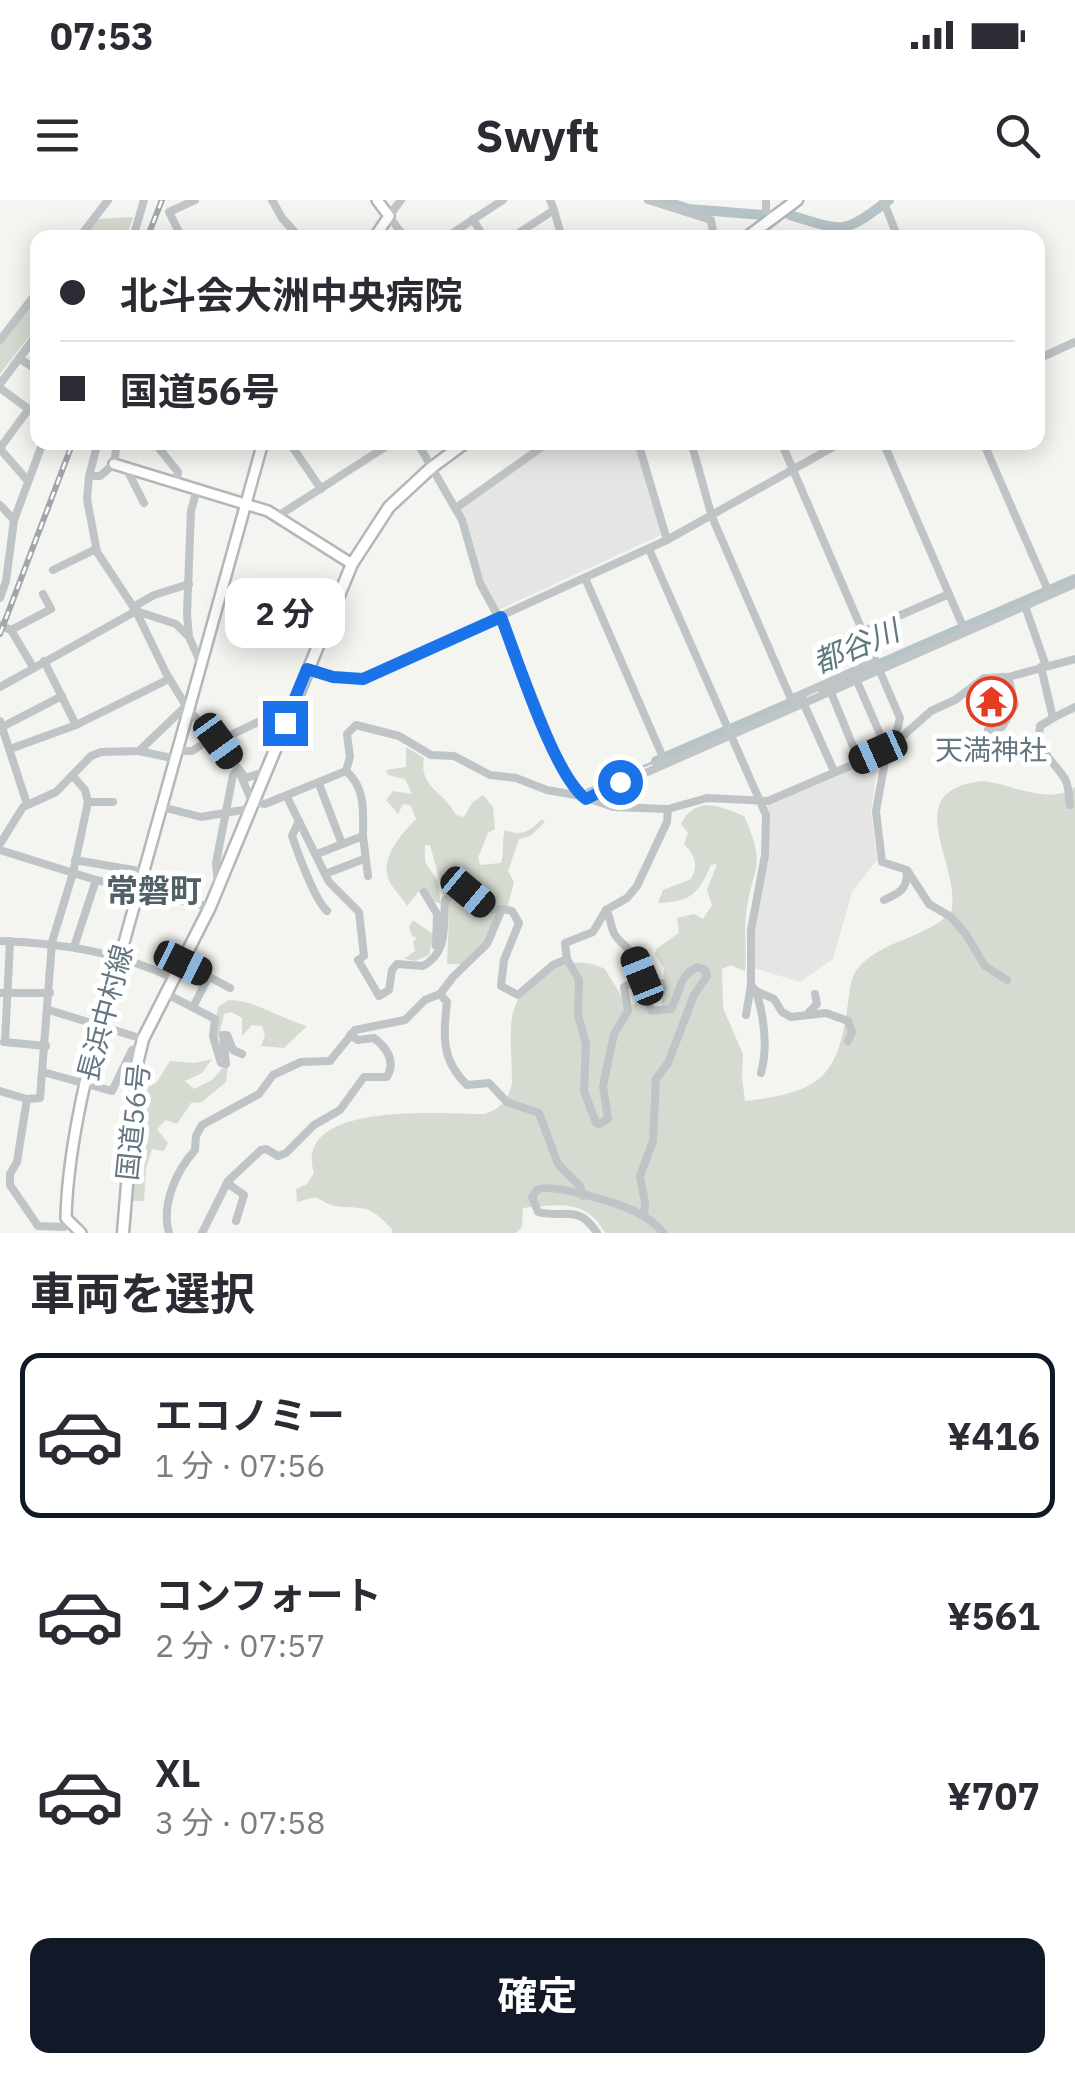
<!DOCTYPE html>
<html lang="ja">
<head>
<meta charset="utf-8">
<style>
	:root { --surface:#fff; --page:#f7f7f7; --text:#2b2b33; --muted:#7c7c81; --line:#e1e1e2; --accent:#111827 }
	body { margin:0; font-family:"IBM Plex Sans","Noto Sans JP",sans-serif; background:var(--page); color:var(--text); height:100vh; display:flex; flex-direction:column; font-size:38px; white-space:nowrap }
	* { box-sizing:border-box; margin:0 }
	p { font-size:32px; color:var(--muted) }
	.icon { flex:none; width:55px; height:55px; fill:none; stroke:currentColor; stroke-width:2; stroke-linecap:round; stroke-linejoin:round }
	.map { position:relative; height:1033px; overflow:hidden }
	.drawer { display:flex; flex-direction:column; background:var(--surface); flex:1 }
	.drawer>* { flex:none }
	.banner { position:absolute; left:30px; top:30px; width:1015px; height:220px; border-radius:20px; box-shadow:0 5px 25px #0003; display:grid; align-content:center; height:220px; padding:0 30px; background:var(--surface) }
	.end { position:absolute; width:45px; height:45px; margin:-22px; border:12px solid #1a73e8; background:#fff; box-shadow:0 0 0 5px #fff }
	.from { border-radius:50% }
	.bubble { position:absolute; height:70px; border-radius:20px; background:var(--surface); box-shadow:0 5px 25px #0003; font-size:32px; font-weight:700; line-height:70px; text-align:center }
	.car { position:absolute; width:30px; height:60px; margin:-30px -15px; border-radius:12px; box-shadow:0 0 8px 2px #0007; background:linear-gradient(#222 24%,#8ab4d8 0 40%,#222 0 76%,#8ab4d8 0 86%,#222 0) }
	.banner b { display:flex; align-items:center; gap:35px; height:95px; font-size:38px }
	.banner b+b { border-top:2px solid var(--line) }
	.banner i { width:25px; height:25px; background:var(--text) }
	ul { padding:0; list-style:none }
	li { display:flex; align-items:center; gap:30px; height:165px; margin:0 20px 15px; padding:0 10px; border:5px solid transparent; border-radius:20px }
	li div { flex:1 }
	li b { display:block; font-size:38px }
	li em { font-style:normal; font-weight:700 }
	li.selected { border-color:var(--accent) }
	li>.icon { width:90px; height:90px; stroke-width:1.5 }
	h2 { padding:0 30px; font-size:45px; line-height:120px }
	.button { display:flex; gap:20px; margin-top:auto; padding:20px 30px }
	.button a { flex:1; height:115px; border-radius:20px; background:var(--accent); color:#fff; font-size:40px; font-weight:700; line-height:115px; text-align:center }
	.status { display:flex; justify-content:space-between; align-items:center; height:70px; padding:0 50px; background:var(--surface); direction:ltr }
	.status svg { height:28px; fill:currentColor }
	header { display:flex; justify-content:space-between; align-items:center; height:130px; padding:0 30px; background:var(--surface); font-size:45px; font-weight:700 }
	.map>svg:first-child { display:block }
	.built { fill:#e5e5e3 }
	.green { fill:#d6dbd1 }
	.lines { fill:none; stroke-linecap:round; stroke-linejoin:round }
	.stream { stroke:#b6c4c7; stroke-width:2.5 }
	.river { stroke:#b6c4c7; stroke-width:10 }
	.major-casing { stroke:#b2b7ba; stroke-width:14 }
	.highway-casing { stroke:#b2b6b8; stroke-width:15 }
	.minor { stroke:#bfc4c6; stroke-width:8 }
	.major { stroke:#fff; stroke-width:9 }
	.highway { stroke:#fff; stroke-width:10 }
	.rail-casing { stroke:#a0a7ab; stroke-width:6 }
	.rail { stroke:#fff; stroke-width:2.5; stroke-dasharray:8; stroke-linecap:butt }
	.route { stroke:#1a73e8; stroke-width:12 }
	.labels { text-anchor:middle; stroke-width:10; stroke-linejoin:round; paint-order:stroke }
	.poi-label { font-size:28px; fill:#637681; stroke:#fff }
	.street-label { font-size:28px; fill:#637681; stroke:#fff }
	.water-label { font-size:30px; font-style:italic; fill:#5f797f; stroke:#fff }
	.quarter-label { font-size:32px; font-weight:bold; fill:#515f66; stroke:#fff }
</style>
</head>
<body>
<div class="status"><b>07:53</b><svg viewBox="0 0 49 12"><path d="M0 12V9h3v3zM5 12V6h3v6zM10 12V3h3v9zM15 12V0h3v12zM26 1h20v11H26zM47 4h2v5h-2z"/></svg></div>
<header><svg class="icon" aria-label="menu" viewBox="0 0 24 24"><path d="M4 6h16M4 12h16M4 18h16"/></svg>Swyft<svg class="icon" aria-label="search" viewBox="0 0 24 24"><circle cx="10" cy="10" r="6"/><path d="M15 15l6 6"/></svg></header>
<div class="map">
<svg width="1075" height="1033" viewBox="0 0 1075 1033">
	<rect width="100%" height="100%" fill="#f4f4f0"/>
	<!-- built -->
	<g class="built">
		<path d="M553,243H635L661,335L498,410L480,373L460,308Z"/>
		<path d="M879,556L871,611L877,660L852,692L833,759L800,782L754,768L753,731L769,623L767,604Z"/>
	</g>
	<!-- green -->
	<g class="green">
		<path d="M133,17L128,31L82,38L98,19Z"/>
		<path d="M37,95V126L0,174V144Z"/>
		<path d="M406,547L424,558C418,588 446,592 456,615L464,617L472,603L483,595L493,607L495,629L488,633L478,658L480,665L501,663C505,651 501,642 505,630C523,637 529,631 542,619L545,622L530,636L519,639L508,671L514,682L508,706L501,707L491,734L466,764H447L449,714L430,645H425V662L437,680L441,704L433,701L426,691L418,692L407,706C402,696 391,688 388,678C381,657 402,633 416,619L411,606L403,604L398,614L386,600L393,591L412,594L405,579L388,575L386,570L406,567Z"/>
		<path d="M983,581C1013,584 1048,606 1075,587V1033H605C586,998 557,1005 523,1008L522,1027L516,1033H391L393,1030C386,1023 376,1012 366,1009C343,1005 337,1011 316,997L297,1002L296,989L307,984L314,973C292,900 443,914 484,914C500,909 508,900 512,883C512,862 509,839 512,818C519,777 567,749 605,769L622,797L626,814L627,806L635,804V791L641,793L647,805L661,812L664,768L655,755L656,749L679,733L677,718L694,714L703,719L712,705L707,690L717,664L711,665C698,694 691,702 658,703L663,690L691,679C699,664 695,656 684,644L688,633L681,624C696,595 719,606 744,616C768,669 752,665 746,715C744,733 747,752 745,771L731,765L722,769L723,808L743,854L742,877L745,901C821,892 838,878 848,803C850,790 850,777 859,767C884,739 925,739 951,712C963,666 895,590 983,581Z"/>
		<path d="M413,720L434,735L429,755L416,761L404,759L415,751L413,741L417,738L412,736L409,727Z"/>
		<path d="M229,800C254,800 282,819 307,826L284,848L261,846L265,835L262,826L252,825L242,836V818L231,812L224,814L219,837L213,836L218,807Z"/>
		<path d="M212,859L202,873L185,881L194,889L212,880L226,864L228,866L226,882L202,902L191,903L177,924L166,920L157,929L168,943L164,951L152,949L146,968L144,1001H131L142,890L157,882L170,861L194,863Z"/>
	</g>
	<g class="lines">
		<!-- stream -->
		<path class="stream" d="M587,590L656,561"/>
		<!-- river -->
		<g class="river">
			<path d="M660,0L689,9L763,15"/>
			<path d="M790,15C845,32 842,35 889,0"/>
			<path d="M822,489L1075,379"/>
			<path d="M656,561L802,498"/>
		</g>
		<defs>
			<g id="major">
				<path d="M374,38L389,16L377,0"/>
				<path d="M114,264L268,311L352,364"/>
				<path d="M81,1033L66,1018C67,972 75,928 85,883L263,242"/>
			</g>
			<g id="highway">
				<path d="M746,38L797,0"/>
				<path d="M123,1033L137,864L143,839L210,707L352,364L389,307L431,268L466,242"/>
			</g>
		</defs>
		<!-- major casing -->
		<use href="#major" class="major-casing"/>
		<!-- highway casing -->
		<use href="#highway" class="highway-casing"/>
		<!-- minor -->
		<g class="minor">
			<path d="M272,0L282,18L300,38"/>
			<path d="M401,0L389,16L405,38"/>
			<path d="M648,0L711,20L714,38"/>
			<path d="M766,0V11L772,18"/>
			<path d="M883,0L898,38"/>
			<path d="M554,10L562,38"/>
			<path d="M473,19L484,38"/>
			<path d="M79,38L108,0"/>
			<path d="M133,38L144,0"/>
			<path d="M182,38L169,12L195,0"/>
			<path d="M445,38L503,0"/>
			<path d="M511,38L554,10L550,0"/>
			<path d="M0,140L38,91"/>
			<path d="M19,158L38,171"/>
			<path d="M1038,159L1075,142"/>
			<path d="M0,184L38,133"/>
			<path d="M0,188L38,216"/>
			<path d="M98,242L89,276L87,299L97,352L136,411L166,473L186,506L246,578L264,572"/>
			<path d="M154,242L178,272L176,283"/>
			<path d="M289,242L321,289"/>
			<path d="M417,242L462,320L480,383L499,418"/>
			<path d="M638,242L667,340"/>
			<path d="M691,242L712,317L791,499L876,461"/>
			<path d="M781,242L900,518L893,546"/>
			<path d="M883,242L965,431"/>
			<path d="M983,242L1050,395"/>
			<path d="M0,248L28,210"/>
			<path d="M0,249L28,281"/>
			<path d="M126,268L144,303"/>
			<path d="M89,276H100L114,264L117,242"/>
			<path d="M197,289L191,311L187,414L189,437L201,464"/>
			<path d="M0,305L14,320"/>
			<path d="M456,308L549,242"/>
			<path d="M278,316L393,242"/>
			<path d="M649,349L766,615L765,655L751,730V785L746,815"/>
			<path d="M53,370L96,349"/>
			<path d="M585,378L665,562"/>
			<path d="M0,398L6,381L14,320L43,242"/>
			<path d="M1025,406L1046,466"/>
			<path d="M133,407L154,395L189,384"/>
			<path d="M501,417L563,571L581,596L613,607L668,609L707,598L768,601L887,550L931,511L955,500L984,478L1008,477L1075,459"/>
			<path d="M0,425L11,430L33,467"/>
			<path d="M11,430L51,409L43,394"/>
			<path d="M864,431L949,394"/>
			<path d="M44,461L76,525"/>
			<path d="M1041,467L1053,518L1040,526C1036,552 1054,561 1065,579C1069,586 1069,597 1070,605"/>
			<path d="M307,469L333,477L363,479L667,340L842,242"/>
			<path d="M856,479L887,550L876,611L882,662L907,670L929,704L951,717L965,733L985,766L1007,780"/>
			<path d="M0,487L136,411L176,424L189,437"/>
			<path d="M830,490L859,561"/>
			<path d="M803,502L834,571"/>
			<path d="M1053,518L1075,507"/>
			<path d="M0,521L27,604"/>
			<path d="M2,527L62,496"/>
			<path d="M988,530L1002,527L1015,505L1009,480L1003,477"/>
			<path d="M218,541L292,506"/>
			<path d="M10,549L76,525L169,479"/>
			<path d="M139,551L176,559"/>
			<path d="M178,551H192L214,537"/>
			<path d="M238,569L252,602L265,604L346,571L350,557L347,534L356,525L399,536L431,555L454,556L490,575L516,578L547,590L581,596"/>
			<path d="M319,584L342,644"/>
			<path d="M287,597L329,682L359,712L364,756L358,760L379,796L389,790L392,770L397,764L423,766C449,752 443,725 445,700C465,683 473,701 491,710L502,709"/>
			<path d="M586,599L1075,384"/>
			<path d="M88,602H113"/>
			<path d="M162,607L201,617L249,609"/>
			<path d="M299,621L292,636C298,654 315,700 327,711"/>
			<path d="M363,636L368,676"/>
			<path d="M0,644L23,607L56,592L91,556L101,552L139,551L186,506"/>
			<path d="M0,650L96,680L210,707"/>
			<path d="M317,654L363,636C363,612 366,588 346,571"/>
			<path d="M75,660L145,672"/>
			<path d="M325,674L364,659"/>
			<path d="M218,687L216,663L233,575L238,569"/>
			<path d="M424,692L437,714L436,746"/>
			<path d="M884,700C899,693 907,690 907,672"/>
			<path d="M606,710C611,718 610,725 614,733C617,740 625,745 630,751C643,765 639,781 661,783L663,788L661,793L645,791"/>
			<path d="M0,741C61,743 119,752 175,779"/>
			<path d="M74,747L96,680"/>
			<path d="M183,763L230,788"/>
			<path d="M751,785L756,791L774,799L782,812L791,817L826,813L848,821L852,832L848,841"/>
			<path d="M756,791C764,817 768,847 761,873"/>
			<path d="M0,793H50"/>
			<path d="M167,794L215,819L213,836L221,863L226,864L223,835H227L233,850L242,854"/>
			<path d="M440,794L453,777L487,744L502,709L512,711L519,723L504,760L501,786L518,795L553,765L567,759"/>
			<path d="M193,807L209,776"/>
			<path d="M49,810L143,839"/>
			<path d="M809,812L817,804L815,794"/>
			<path d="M4,842L46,846"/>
			<path d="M5,842L10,741"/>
			<path d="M43,872L112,891L132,850L141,848"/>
			<path d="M0,891L27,899L40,898L52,742L73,673L88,602L85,590L73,576"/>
			<path d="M27,899L17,962L10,974V985L38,1026L64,1027L69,1023"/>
			<path d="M227,983L244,995L236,1021"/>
			<path d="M644,1016L645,1003L640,976L653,941L656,879L668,863L694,795L707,776L705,770L698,767C679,774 680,793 671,809L652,811L641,787L629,784L624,787L628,811L614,834L603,886L608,919L599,924L596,923L584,891L586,844L578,815L579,780L567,759L565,743L593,732L606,710L627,698L637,686L667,622L668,609"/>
			<path d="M169,1033C161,1005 176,971 195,950L196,936L202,925L259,894L273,875L301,862L330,861L355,830L405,820L425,800L440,794L447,802C443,835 441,860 467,885L489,883L507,902L539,913L558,964L580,986L583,996"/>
			<path d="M202,1033L228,981L261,950L266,949L278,956L286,953L314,925L340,910L364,877H387C396,861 387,848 374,838L358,840L350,835"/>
			<path d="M597,1033C578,1003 563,1019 538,1012L532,997L537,990C552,982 621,1004 638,1013C649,1018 656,1025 664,1033"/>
		</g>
		<!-- major -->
		<use href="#major" class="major"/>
		<!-- highway -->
		<use href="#highway" class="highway"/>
		<defs>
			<g id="rail">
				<path d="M147,38L162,0"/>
				<path d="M0,434L73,242"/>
			</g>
		</defs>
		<!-- rail casing -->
		<use href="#rail" class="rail-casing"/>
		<!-- rail -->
		<use href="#rail" class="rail"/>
	</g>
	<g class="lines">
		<!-- route -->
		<path class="route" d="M285,523L307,469L333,477L363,479L501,417C517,458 554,576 586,599L620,582"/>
	</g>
	<!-- icons -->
	<defs>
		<symbol id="temple-ring" viewBox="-11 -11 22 22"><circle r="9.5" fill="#fff" stroke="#e33c21" stroke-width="1.5"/><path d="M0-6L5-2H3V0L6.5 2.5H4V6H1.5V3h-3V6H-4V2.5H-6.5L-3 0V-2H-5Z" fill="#e33c21"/></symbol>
	</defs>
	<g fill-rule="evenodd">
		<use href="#temple-ring" x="964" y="474" width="55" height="55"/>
	</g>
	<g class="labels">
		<!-- poi labels -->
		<g class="poi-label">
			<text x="991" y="560">天満神社</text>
		</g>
		<!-- street labels -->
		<g class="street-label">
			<text transform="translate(105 813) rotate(-75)" y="10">長浜中村線</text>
			<text transform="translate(133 922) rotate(-84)" y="10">国道56号</text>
		</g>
		<!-- water labels -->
		<g class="water-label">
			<text transform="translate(856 447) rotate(-23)" y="10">都谷川</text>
		</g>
		<!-- quarter labels -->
		<g class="quarter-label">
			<text x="154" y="702">常磐町</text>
		</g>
	</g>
</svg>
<i class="end from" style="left:620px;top:582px"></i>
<i class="end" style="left:285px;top:523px"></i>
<div class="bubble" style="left:225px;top:378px;width:120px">2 分</div>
<i class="car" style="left:218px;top:541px;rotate:144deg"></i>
<i class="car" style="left:878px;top:552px;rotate:246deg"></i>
<i class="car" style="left:468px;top:692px;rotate:130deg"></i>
<i class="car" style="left:183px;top:763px;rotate:116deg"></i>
<i class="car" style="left:642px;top:776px;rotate:338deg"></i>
<div class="banner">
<b><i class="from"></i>北斗会大洲中央病院</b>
<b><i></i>国道56号</b>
</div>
</div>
<section class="drawer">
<h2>車両を選択</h2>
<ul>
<li class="selected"><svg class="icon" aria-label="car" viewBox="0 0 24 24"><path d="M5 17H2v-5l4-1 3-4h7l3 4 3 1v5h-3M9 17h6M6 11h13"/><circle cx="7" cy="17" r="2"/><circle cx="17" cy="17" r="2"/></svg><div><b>エコノミー</b><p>1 分 · 07:56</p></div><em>¥416</em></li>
<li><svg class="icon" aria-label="car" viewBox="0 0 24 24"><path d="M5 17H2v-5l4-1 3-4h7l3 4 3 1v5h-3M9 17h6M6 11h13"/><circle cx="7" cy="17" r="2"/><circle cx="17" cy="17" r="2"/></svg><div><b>コンフォート</b><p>2 分 · 07:57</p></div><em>¥561</em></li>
<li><svg class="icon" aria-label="car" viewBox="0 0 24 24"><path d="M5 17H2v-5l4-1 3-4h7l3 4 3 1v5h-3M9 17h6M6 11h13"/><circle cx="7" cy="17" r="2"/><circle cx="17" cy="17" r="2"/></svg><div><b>XL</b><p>3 分 · 07:58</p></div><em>¥707</em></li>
</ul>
<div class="button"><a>確定</a></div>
</section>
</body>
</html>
